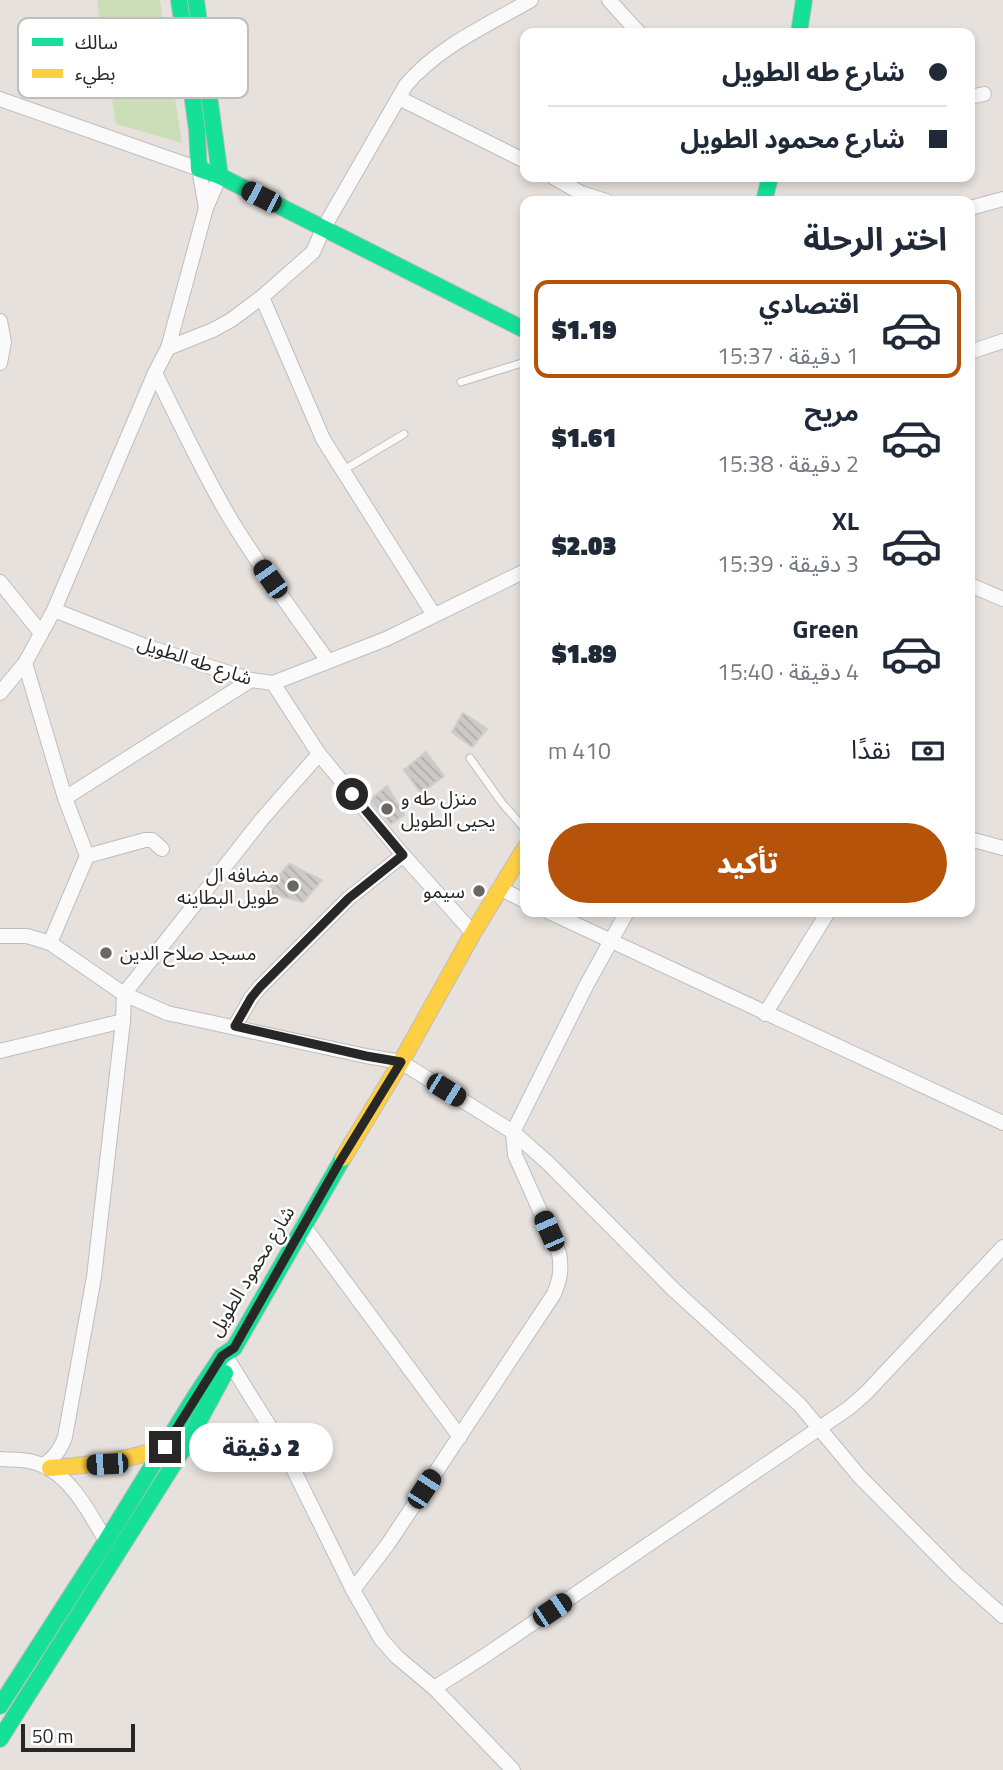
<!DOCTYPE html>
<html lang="ar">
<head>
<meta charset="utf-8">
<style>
	:root { --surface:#fff; --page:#f2f2f3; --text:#1f2937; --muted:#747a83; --line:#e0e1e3; --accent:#b45309 }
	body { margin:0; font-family:"Titillium Web","Noto Sans Arabic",sans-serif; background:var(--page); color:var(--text); direction:rtl; height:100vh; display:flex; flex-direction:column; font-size:26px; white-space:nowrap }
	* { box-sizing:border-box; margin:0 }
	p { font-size:23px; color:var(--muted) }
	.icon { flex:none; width:38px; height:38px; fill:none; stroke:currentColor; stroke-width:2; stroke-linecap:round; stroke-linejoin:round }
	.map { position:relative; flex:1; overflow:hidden; direction:ltr }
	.panel { position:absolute; left:520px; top:196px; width:455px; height:721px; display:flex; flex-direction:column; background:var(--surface); border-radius:14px; box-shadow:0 4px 10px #0003; direction:rtl }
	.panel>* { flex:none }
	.hud { position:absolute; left:520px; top:28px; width:455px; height:154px; border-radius:14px; box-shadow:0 4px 10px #0003; direction:rtl; display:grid; align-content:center; height:154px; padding:0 28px; background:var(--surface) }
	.scale { position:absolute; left:21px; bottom:18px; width:114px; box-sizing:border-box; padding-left:7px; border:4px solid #272727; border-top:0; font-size:19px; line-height:24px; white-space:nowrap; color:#272727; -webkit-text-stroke:5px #fff; paint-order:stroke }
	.end { position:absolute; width:32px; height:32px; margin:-16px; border:9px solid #272727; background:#fff; box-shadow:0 0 0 4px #fff }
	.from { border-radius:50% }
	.bubble { position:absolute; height:49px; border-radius:24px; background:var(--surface); box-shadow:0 4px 10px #0003; font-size:23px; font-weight:800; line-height:49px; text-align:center; direction:rtl }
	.car { position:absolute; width:21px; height:42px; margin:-21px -10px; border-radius:9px; box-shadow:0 0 5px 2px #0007; background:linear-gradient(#222 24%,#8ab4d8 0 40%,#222 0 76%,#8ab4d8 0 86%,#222 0) }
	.hud b { display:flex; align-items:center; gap:24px; height:66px; font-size:26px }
	.hud b+b { border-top:2px solid var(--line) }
	.hud i { width:18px; height:18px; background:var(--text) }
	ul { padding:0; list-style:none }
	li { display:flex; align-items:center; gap:21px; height:98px; margin:0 14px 10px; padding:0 14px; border:4px solid transparent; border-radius:14px }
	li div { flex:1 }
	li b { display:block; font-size:26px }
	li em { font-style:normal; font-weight:800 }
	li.on { border-color:var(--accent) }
	li>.icon { width:63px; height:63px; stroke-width:1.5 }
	h2 { padding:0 28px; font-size:32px; line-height:84px }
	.pay { display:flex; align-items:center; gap:18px; height:77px; padding:0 28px; font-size:26px }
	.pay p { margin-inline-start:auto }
	.primary-button { display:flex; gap:14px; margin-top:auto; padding:14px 28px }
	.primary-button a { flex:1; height:80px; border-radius:42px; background:var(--accent); color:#fff; font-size:28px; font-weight:800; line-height:80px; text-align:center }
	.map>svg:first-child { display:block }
	.green { fill:#cbdeb7 }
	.building { fill:url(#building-back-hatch); stroke:#d0ccc8; stroke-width:2 }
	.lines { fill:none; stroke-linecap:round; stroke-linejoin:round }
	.lane-casing { stroke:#bfbdbd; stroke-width:9 }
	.street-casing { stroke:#bfbdbd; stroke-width:16 }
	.fast-casing { stroke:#bfbdbd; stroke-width:18 }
	.slow-casing { stroke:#bfbdbd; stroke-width:18 }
	.lane { stroke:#fbfafa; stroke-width:7 }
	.street { stroke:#fbfafa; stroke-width:14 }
	.fast { stroke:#16e098; stroke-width:16 }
	.slow { stroke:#ffcf43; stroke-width:16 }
	.route { stroke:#272727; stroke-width:9 }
	.poi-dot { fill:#6a6866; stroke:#fff; stroke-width:2.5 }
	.labels { text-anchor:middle; stroke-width:5; stroke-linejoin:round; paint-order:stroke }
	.street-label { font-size:19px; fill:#272727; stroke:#fff }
	.poi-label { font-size:19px; fill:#272727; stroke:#fff; text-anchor:start }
	.key { fill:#fff; stroke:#bebebe; stroke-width:2 }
	.key-label { font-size:19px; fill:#272727 }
</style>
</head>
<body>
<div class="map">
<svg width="1003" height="1770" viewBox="0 0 1003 1770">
	<defs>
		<pattern id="building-back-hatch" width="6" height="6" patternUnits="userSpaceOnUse" patternTransform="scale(1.75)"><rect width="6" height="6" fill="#ccc9c6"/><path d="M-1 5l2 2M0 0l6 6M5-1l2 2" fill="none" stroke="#afadaa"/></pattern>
	</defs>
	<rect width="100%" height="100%" fill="#e6e1dc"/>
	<!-- green -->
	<path class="green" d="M97,0H160L182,143L116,124Z"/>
	<!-- building -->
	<g class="building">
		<path d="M463,713L487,729L472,747L452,732Z"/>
		<path d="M426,752L444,776L421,793L404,770Z"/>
		<path d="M387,786L404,815L391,824L370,800Z"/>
		<path d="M289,864L322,880L303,902L265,892Z"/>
	</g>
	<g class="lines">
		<defs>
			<g id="lane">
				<path d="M461,382L525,362"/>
				<path d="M342,471L404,434"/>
				<path d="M470,758L502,803L525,829"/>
			</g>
			<g id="street">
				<path d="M609,0L639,33"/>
				<path d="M970,97L984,94"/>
				<path d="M399,98L525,161"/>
				<path d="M0,99L199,169L206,208"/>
				<path d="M553,177L581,193L606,201"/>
				<path d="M970,208L1003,199"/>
				<path d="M262,297L323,439L434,615"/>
				<path d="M0,321L4,342L0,363"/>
				<path d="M168,348L213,330L231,320L262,297L313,252L323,229L406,85C439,46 488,25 531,0"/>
				<path d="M970,352L1003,341"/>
				<path d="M155,373C180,423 203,473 231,520C261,569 295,615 328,661"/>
				<path d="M0,582L41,633"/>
				<path d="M970,585L1003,599"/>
				<path d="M54,610L145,646L251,680L273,683L319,754L403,855L473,933"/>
				<path d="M25,663L65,798L87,856L50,943"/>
				<path d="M273,683L386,639L525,571"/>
				<path d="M0,693L25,663L54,610L155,373L168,348L206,208L220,176"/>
				<path d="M65,798L251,680"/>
				<path d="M970,839L1003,848"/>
				<path d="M87,856L145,840H152L162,849"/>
				<path d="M499,888L525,901"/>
				<path d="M549,912L1003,1123"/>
				<path d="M0,936H27L50,943L124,994L167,1013L366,1056L401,1062L513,1132L548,1163L674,1290L799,1404L860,1477L956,1574L1003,1616"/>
				<path d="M765,1014L828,912"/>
				<path d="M235,1026L251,998L260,987L349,898L403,855"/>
				<path d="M0,1051L123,1021"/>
				<path d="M303,1225L460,1437"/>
				<path d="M223,1357L230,1363L283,1448L353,1590L381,1639L397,1657L434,1688L513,1770"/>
				<path d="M0,1459C11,1460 23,1459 33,1462C69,1471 89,1512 106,1541"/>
				<path d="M44,1465C55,1457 60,1450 65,1437L94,1277L123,1021L124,994L263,818L319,754"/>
				<path d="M353,1590L388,1544L554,1294C560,1279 562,1269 559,1253L515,1155L513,1132L587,984L627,912"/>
				<path d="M434,1688L483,1657L849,1408L867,1392L1003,1247"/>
			</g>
			<g id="fast">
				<path d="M179,0L197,130L199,169L220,176L525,330"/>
				<path d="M196,0L220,176"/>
				<path d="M799,33L804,0"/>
				<path d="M764,201L770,177"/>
				<path d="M0,1706L106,1541L196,1395L222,1356L234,1348L343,1158"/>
				<path d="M0,1739L187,1443L225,1373"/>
			</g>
			<g id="slow">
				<path d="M343,1158L401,1062L473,933L525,848"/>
				<path d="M50,1468C90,1465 127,1461 165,1447"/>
			</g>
		</defs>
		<!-- lane casing -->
		<use href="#lane" class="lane-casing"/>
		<!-- street casing -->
		<use href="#street" class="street-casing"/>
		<!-- fast casing -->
		<use href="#fast" class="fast-casing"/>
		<!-- slow casing -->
		<use href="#slow" class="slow-casing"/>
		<!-- lane -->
		<use href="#lane" class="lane"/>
		<!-- street -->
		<use href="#street" class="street"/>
		<!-- fast -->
		<use href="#fast" class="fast"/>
		<!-- slow -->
		<use href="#slow" class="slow"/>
	</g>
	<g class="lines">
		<!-- route -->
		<path class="route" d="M165,1447L222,1356L234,1348L339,1163L401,1062L366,1056L235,1026L251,998L260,987L349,898L403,855L352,794"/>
	</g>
	<!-- markers -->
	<g class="poi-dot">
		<circle cx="387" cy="809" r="7"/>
		<circle cx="293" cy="886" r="7"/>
		<circle cx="479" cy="891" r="7"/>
		<circle cx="106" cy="953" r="7"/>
	</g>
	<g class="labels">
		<!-- street labels -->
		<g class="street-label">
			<text transform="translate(195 660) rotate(18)" y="7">شارع طه الطويل</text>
			<text transform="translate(251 1271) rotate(-59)" y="7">شارع محمود الطويل</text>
		</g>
		<!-- poi labels -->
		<g class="poi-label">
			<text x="401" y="805">منزل طه و<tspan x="401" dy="22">يحيى الطويل</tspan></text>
			<text x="279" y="882" text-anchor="end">مضافه ال<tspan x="279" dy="22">طويل البطاينه</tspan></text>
			<text x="465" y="898" text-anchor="end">سيمو</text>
			<text x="120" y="960">مسجد صلاح الدين</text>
		</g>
	</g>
	<!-- legend -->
	<rect x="18" y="18" width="230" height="80" rx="10" class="key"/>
	<rect x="32" y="38" width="31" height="8" fill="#16e098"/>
	<rect x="32" y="69" width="31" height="9" fill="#ffcf43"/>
	<g class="key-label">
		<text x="75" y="49">سالك</text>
		<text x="75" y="80">بطيء</text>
	</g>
</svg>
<div class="scale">50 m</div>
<i class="end from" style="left:352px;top:794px"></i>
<i class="end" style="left:165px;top:1447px"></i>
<div class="bubble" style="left:189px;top:1423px;width:144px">2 دقيقة</div>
<i class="car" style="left:261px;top:197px;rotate:297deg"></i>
<i class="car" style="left:270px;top:579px;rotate:325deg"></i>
<i class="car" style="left:446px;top:1090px;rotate:122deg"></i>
<i class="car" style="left:549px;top:1231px;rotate:336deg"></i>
<i class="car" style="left:107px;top:1464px;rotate:267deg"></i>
<i class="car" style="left:424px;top:1489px;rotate:33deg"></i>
<i class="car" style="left:552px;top:1610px;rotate:56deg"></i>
<div class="hud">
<b><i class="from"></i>شارع طه الطويل</b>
<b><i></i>شارع محمود الطويل</b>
</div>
<section class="panel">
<h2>اختر الرحلة</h2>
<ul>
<li class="on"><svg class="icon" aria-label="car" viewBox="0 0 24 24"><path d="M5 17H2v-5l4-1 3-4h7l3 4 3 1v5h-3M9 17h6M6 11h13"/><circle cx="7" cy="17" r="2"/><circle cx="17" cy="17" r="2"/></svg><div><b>اقتصادي</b><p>1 دقيقة · 15:37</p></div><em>$1.19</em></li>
<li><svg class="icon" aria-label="car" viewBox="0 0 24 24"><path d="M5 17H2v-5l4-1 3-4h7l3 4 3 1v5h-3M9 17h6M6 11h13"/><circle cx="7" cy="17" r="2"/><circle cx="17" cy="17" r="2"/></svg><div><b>مريح</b><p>2 دقيقة · 15:38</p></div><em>$1.61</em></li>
<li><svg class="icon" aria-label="car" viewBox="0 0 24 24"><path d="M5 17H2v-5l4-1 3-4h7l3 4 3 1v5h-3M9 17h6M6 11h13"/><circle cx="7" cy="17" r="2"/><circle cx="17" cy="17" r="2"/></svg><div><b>XL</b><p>3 دقيقة · 15:39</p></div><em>$2.03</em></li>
<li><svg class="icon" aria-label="car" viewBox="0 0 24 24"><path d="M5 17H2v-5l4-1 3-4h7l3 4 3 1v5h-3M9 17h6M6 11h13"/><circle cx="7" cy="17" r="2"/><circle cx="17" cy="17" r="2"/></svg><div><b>Green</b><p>4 دقيقة · 15:40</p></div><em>$1.89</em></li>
</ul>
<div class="pay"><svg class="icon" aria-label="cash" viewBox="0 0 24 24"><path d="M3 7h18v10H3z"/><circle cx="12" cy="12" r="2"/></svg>نقدًا<p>410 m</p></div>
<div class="primary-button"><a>تأكيد</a></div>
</section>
</div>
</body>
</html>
